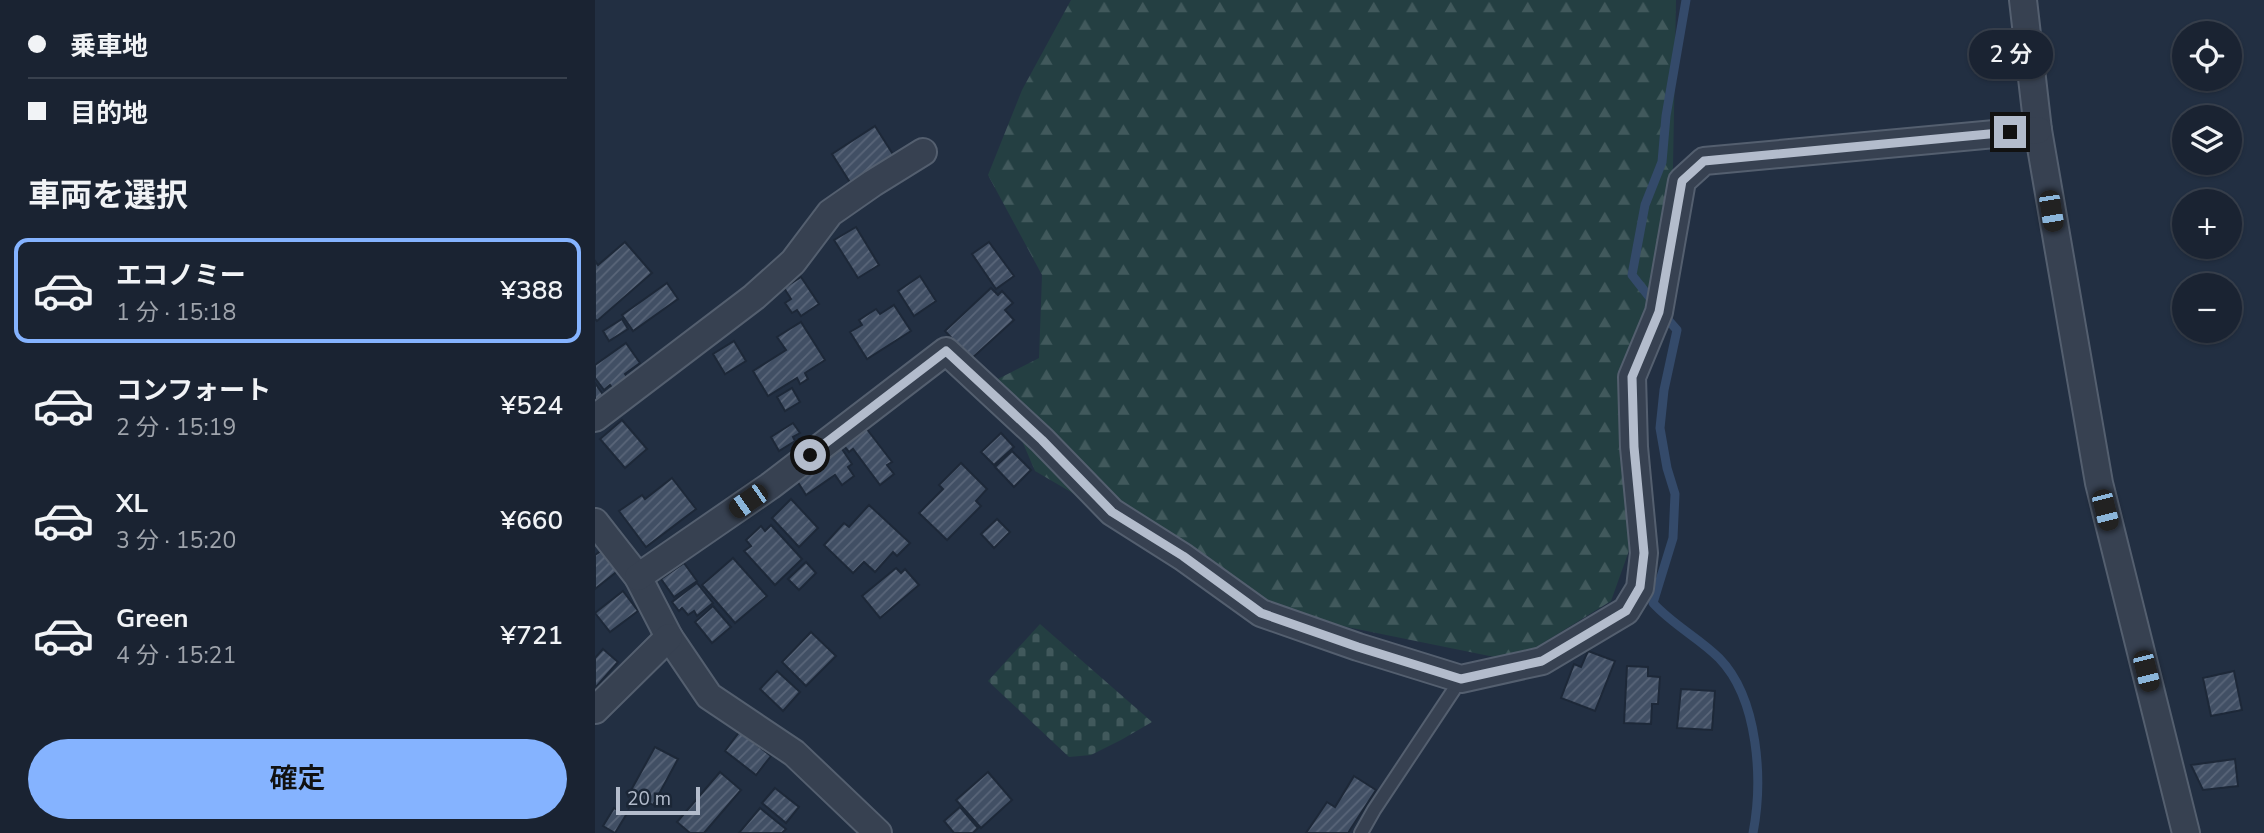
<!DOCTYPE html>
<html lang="ja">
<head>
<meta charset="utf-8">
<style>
	:root { --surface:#1a2332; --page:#232b3a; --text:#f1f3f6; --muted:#9fa4ac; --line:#38404d; --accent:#85b3ff }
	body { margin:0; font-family:"Nunito Sans","Noto Sans JP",sans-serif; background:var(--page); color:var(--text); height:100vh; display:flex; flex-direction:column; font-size:26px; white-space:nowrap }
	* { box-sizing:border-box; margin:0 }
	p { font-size:23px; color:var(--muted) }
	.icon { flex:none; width:38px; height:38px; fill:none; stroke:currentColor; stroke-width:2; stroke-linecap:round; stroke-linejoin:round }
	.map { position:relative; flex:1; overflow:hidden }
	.side { display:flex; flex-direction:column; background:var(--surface); width:595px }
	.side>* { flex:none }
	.banner { display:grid; align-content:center; height:154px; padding:0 28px; background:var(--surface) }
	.tools { position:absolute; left:1577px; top:21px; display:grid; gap:14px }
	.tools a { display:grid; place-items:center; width:70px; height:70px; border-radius:50%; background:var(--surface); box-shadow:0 2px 5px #0004,0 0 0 2px var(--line); font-size:35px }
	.scale { position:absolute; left:21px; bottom:18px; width:84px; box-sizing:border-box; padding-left:7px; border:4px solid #b3bccc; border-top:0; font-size:19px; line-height:24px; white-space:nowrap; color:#b3bccc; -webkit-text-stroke:5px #1b2636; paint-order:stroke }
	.end { position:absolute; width:32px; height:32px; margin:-16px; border:9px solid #b3bccc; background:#111; box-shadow:0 0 0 4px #111 }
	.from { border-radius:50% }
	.bubble { position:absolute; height:49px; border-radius:24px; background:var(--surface); box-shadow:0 2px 5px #0004,0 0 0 2px var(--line); font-size:23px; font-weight:600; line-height:49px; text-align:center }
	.car { position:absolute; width:21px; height:42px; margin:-21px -10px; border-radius:9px; box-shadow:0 0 5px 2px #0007; background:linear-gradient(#222 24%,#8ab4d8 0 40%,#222 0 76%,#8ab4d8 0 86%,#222 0) }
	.banner b { display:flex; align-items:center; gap:24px; height:66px; font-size:26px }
	.banner b+b { border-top:2px solid var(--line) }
	.banner i { width:18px; height:18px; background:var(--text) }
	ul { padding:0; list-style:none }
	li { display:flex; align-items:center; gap:21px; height:105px; margin:0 14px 10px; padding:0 14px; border:4px solid transparent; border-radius:14px }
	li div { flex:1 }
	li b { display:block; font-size:26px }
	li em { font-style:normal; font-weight:600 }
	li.on { border-color:var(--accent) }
	li>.icon { width:63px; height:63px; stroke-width:1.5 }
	h2 { padding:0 28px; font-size:32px; line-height:84px }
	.button { display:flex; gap:14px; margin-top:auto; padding:14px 28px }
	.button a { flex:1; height:80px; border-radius:42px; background:var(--accent); color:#111; font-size:28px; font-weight:600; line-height:80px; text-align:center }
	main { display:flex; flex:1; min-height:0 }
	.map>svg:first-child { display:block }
	.forest { fill:url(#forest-firs) }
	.cemetery { fill:url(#cemetery-stones) }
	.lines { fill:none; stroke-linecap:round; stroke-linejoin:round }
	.stream { stroke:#344a6a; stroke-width:9 }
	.building { fill:url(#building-hatch); stroke:#1d2838; stroke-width:2 }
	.lane-casing { stroke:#545f6f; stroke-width:16 }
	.street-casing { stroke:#545f6f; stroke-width:30 }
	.lane { stroke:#374151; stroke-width:12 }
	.street { stroke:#374151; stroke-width:26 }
	.route { stroke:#b3bccc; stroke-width:9 }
</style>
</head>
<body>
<main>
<section class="side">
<div class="banner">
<b><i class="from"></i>乗車地</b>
<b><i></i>目的地</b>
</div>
<h2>車両を選択</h2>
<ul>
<li class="on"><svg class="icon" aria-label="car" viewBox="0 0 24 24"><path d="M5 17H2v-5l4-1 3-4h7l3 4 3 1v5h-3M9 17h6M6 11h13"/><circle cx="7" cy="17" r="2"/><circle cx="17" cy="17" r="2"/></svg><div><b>エコノミー</b><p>1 分 · 15:18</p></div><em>¥388</em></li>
<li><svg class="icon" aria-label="car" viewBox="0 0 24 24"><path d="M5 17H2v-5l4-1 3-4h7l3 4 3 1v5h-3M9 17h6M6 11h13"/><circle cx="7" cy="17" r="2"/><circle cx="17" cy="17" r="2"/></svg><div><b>コンフォート</b><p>2 分 · 15:19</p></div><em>¥524</em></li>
<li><svg class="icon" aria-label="car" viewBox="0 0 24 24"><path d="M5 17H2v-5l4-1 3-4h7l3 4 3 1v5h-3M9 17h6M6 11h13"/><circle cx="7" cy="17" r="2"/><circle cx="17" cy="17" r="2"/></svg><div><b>XL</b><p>3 分 · 15:20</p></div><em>¥660</em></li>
<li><svg class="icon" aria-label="car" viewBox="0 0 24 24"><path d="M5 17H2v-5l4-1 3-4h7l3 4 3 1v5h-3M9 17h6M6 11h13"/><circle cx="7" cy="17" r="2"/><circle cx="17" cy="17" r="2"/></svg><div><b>Green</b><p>4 分 · 15:21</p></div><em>¥721</em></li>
</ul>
<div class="button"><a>確定</a></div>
</section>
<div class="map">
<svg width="1669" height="833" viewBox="0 0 1669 833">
	<defs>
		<pattern id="forest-firs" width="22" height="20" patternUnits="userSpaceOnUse" patternTransform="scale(1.75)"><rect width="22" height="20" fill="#243f42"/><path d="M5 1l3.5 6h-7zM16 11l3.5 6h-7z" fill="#41595c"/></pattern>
		<pattern id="cemetery-stones" width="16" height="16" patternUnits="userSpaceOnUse" patternTransform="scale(1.75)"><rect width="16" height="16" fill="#243f42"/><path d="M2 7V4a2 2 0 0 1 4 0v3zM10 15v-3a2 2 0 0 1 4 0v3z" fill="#41595c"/></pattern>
		<pattern id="building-hatch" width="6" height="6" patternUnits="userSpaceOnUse" patternTransform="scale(1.75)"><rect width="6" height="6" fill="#414f64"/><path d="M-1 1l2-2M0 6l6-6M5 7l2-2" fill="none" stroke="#5a6679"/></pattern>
	</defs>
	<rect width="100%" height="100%" fill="#222f42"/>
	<!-- forest -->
	<path class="forest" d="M476,0H1081L1078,167L1050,330L1045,520L1016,601L919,661L747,626L657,598L440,471L401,380L444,358L447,275L393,175L427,90Z"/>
	<!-- cemetery -->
	<path class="cemetery" d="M445,624L557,722L526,740L496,755L474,757L393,681Z"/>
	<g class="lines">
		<!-- stream -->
		<g class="stream">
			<path d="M1059,303L1037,275L1050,205L1067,162L1071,116L1091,0"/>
			<path d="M1067,313L1082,330L1069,390L1065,428L1072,468L1080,494L1078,538L1058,603C1078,625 1104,638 1124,658C1164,699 1168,781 1158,833"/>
		</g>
	</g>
	<!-- building -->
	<g class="building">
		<path d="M280,126L299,156L256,184L237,154Z"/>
		<path d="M261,227L284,265L263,278L239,240Z"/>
		<path d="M30,242L57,273L2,321L0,319V261L3,265Z"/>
		<path d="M394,242L419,276L401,289L377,254Z"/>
		<path d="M325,276L341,301L319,316L303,291Z"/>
		<path d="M206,277L224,304L206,316L202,310L197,313L190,303L196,299L189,288Z"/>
		<path d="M72,283L83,299L38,331L27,315Z"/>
		<path d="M396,288L403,295L407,291L418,303L410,310L419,320L376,359L350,331Z"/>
		<path d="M299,305L316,331L272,359L255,332L267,325L264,320L281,309L285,314Z"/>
		<path d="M27,319L33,329L14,341L8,331Z"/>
		<path d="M206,322L230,360L210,373L213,379L205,384L202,378L173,396L158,371L191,350L182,337Z"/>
		<path d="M139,341L151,361L130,374L118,354Z"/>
		<path d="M31,343L45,363L30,374L33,378L18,389L15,385L9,390L0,378V365Z"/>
		<path d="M0,383L9,396L0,403Z"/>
		<path d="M197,388L205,402L190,411L182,397Z"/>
		<path d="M27,420L52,449L30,468L5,439Z"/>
		<path d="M198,423L205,433L198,437L200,441L184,451L176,437Z"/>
		<path d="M268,424L297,462L292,465L299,474L285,485L258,449L254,452L245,441Z"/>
		<path d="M406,433L419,447L399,465L386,452Z"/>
		<path d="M245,446L257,464L253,467L259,476L247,485L240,475L211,495L199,476Z"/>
		<path d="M417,451L436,470L419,487L400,467Z"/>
		<path d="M366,463L392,489L381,501L386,506L352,540L324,513L348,489L344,485Z"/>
		<path d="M77,478L101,509L51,547L24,511L47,495L50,499Z"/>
		<path d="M196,499L223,528L204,547L177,518Z"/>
		<path d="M274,505L315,543L302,556L298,552L280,572L269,562L258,573L229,545L249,523L254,527Z"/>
		<path d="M402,519L415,532L399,548L386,534Z"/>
		<path d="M176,525L207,559L180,585L149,551L156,546L151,540L166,526L170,531Z"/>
		<path d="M9,549L25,569L0,589V555Z"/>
		<path d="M138,558L172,596L140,623L107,585Z"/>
		<path d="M211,562L221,573L204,590L193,579Z"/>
		<path d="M89,563L102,581L79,597L66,579Z"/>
		<path d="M301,568L306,573L310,569L324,585L285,618L267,596Z"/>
		<path d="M102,583L118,603L102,616L99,611L93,615L87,608L84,611L77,602Z"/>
		<path d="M28,591L43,611L15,632L0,613Z"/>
		<path d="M118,606L136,627L117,643L100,622Z"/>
		<path d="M216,632L241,656L211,686L187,662Z"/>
		<path d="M8,649L23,662L0,688V658Z"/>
		<path d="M993,651L1020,661L1000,711L966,698L979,664L986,667Z"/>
		<path d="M1032,666L1053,667V676L1065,677L1063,704H1057L1056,724L1029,723Z"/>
		<path d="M182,671L205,692L188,711L165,689Z"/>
		<path d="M1639,671L1647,710L1616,716L1608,678Z"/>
		<path d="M1086,689L1120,691L1117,730L1082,728Z"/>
		<path d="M145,731L176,756L161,775L130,751Z"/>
		<path d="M60,747L83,759L58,805L35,792Z"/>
		<path d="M1640,759L1643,786L1608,790L1596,765Z"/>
		<path d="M125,772L146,790L109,833H95L82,822Z"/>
		<path d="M393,772L417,800L386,828L361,800Z"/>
		<path d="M759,776L781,790L753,833H711L732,802L740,807Z"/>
		<path d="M180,788L204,807L191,823L167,803Z"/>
		<path d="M365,807L383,828L378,833H359L349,821Z"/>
		<path d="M19,808L31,815L20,833L8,826Z"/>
		<path d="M165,808L191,829L187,833H144Z"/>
	</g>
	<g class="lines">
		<defs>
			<path id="lane" d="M766,833L779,810L866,679"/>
			<g id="street">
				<path d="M1428,0L1443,130L1504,483L1591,833"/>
				<path d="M0,418L159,297L198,262L235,213L278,183L328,152"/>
				<path d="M0,522L43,577L74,637L114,696L199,753L283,833"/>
				<path d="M43,577L175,486L351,351L447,440L517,512L588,557L666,613L763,647L866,679L947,661L1031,611L1045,588L1049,553L1039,447L1037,377L1064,312L1087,181L1109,161L1443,130"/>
				<path d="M0,710L74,637"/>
			</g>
		</defs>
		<!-- lane casing -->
		<use href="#lane" class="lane-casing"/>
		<!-- street casing -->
		<use href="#street" class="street-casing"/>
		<!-- lane -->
		<use href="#lane" class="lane"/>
		<!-- street -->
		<use href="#street" class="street"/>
	</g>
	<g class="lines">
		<!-- route -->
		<path class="route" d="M215,455L351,351L447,440L517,512L588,556L666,613L763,647L866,679L947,661L1031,611L1045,587L1049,553L1039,447L1037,377L1064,312L1087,181L1109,161L1415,132"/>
	</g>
</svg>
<div class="tools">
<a><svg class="icon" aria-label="locate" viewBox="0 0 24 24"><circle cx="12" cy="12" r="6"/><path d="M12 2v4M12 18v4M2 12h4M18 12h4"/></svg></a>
<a><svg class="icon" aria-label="layers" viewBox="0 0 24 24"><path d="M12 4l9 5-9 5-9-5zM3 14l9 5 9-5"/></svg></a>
<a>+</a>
<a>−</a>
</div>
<div class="scale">20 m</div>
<i class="end from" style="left:215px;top:455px"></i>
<i class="end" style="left:1415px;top:132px"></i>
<div class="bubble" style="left:1374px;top:30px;width:84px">2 分</div>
<i class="car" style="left:1456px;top:211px;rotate:171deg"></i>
<i class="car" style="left:153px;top:501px;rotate:235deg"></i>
<i class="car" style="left:1510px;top:510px;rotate:166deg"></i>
<i class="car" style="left:1551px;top:671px;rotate:166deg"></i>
</div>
</main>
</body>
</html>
